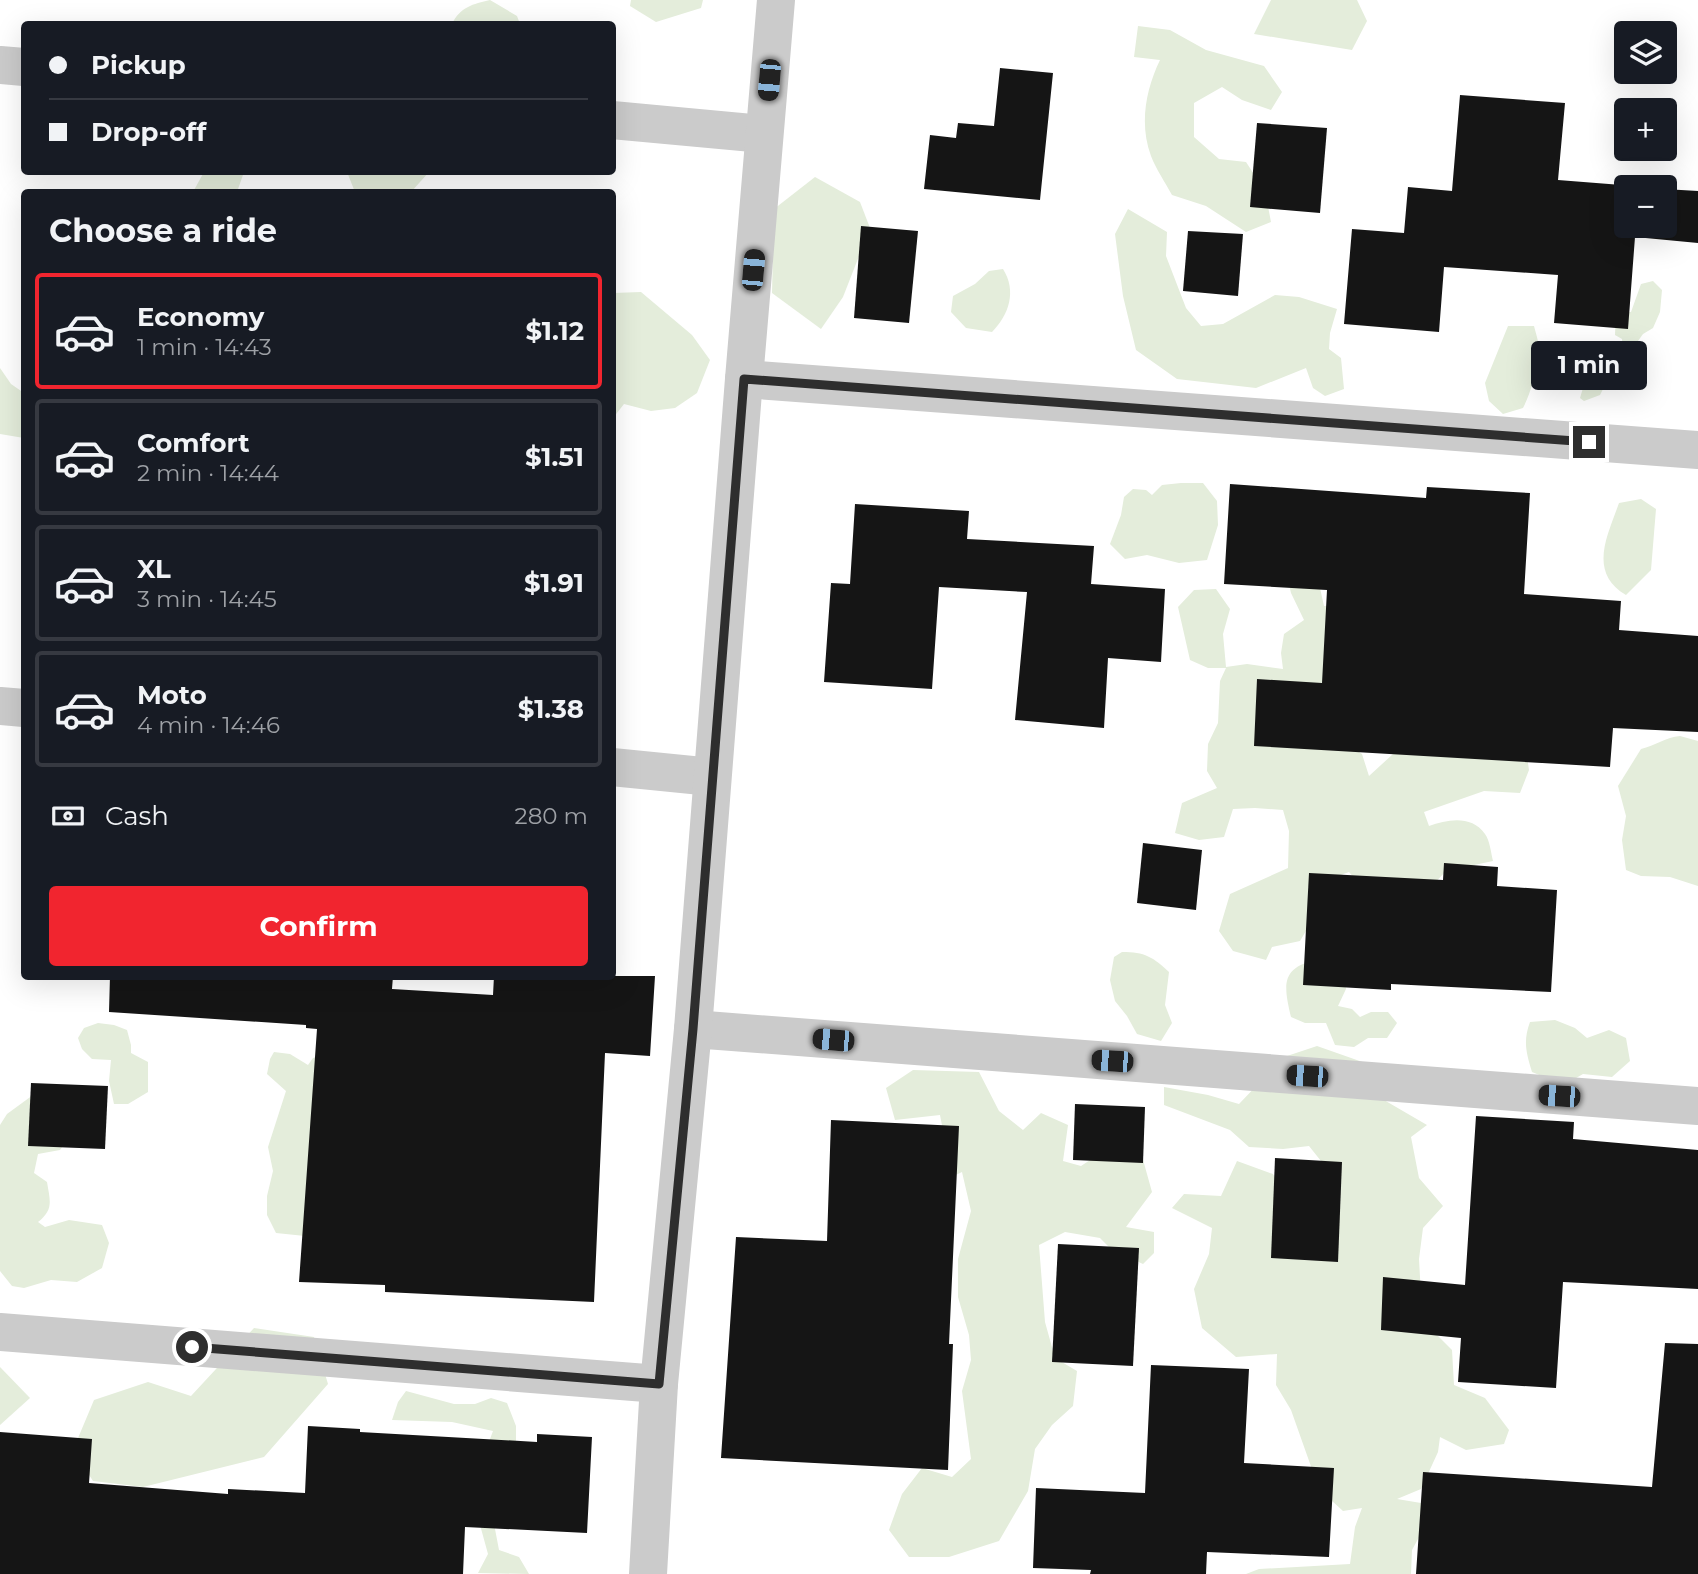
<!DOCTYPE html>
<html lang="en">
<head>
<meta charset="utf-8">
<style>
	:root { --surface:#171b24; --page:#20242c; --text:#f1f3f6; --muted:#9ea1a6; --line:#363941; --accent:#f1252f }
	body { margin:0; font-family:Montserrat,sans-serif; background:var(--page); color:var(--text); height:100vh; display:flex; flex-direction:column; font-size:26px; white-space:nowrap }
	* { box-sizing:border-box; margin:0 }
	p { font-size:23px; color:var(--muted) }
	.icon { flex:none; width:38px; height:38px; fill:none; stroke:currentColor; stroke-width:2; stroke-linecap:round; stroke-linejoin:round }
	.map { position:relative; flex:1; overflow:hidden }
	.sheet { position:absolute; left:21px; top:189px; width:595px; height:791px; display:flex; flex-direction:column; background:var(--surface); border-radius:7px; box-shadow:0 7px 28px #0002 }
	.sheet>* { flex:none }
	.top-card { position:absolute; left:21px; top:21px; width:595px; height:154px; border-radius:7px; box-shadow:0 7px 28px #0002; display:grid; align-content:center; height:154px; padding:0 28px; background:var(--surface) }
	.controls { position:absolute; left:1614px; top:21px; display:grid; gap:14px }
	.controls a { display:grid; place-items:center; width:63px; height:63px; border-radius:7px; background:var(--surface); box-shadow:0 7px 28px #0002; font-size:35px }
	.end { position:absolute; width:32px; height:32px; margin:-16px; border:9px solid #2e2e2e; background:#fff; box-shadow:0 0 0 4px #fff }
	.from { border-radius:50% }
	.bubble { position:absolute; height:49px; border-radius:7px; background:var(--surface); box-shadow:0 7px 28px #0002; font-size:23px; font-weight:700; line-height:49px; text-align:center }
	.car { position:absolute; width:21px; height:42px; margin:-21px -10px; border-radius:9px; box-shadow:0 0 5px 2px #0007; background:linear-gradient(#222 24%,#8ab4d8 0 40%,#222 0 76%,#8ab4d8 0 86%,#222 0) }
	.top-card b { display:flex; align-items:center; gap:24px; height:66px; font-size:26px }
	.top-card b+b { border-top:2px solid var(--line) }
	.top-card i { width:18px; height:18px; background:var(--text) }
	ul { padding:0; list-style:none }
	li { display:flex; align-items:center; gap:21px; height:116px; margin:0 14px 10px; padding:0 14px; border:4px solid var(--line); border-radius:7px }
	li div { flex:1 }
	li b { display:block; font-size:26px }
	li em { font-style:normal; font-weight:700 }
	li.on { border-color:var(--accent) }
	li>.icon { width:63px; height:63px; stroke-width:1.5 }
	h2 { padding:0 28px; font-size:32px; line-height:84px }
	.pay { display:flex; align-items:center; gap:18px; height:77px; padding:0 28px; font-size:26px }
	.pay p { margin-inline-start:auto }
	.primary-button { display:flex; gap:14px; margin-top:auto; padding:14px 28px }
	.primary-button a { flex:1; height:80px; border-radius:7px; background:var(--accent); color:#fff; font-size:28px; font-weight:700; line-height:80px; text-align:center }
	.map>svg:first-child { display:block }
	.green { fill:#e4eddb }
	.building { fill:#151515 }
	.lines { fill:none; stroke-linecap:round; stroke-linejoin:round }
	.street { stroke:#cbcbcb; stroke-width:38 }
	.route { stroke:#2e2e2e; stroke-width:9 }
</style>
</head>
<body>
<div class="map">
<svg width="1698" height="1574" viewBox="0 0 1698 1574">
	<rect width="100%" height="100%" fill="#fff"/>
	<!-- green -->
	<g class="green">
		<path d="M490,0L517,16L520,24H452C460,7 473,4 490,0Z"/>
		<path d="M631,0H703L701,8L656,22L630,6Z"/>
		<path d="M1271,0H1357L1367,21L1352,50L1254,34Z"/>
		<path d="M1138,26L1170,30L1206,50L1264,66L1282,92L1271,110L1242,100L1222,87L1194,103V137L1219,159L1246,162L1265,191L1271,222L1246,232L1206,206L1172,195C1165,182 1156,169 1151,156C1139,124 1146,89 1160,60L1134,57Z"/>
		<path d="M204,172H244L237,192H193Z"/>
		<path d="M347,172H429L411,192H355Z"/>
		<path d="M815,177L860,202L870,228L843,297L821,329L772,293L774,209Z"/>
		<path d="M1128,209L1167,232L1166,256L1186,308L1201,326L1223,324L1275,295L1299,297L1337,309L1330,333L1329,349L1341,358L1344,389L1325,396L1313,388L1306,368L1256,388L1177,379L1136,350L1123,296L1115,234Z"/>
		<path d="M1003,269C1017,291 1009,315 992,332L966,328L951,312L953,296L975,284L989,271Z"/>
		<path d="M1653,281L1662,290L1660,312L1653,328L1643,334L1633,348V373L1612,371L1600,395L1584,401L1580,398L1583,388L1597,371L1598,363L1606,356L1623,349L1622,339L1615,335L1616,311L1631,312L1641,284Z"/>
		<path d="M641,292L692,335L710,360L697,393L675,408L651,411L624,404L613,418V293Z"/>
		<path d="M1508,326H1534C1536,334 1540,345 1539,354C1537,370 1530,395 1523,408L1503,414L1489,401L1485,383Z"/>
		<path d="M0,368L11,384L24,393V438L0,434Z"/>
		<path d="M1181,483H1203L1217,501L1218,525L1207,560L1179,563L1147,555L1125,559L1110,544L1121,515L1124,497L1133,489L1146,490L1152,495L1162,485Z"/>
		<path d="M1641,499L1656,509L1651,570L1626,595C1588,572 1607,537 1619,503Z"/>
		<path d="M1281,550L1318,579L1324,606L1338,605L1335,736L1362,754L1369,776L1393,754L1526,749L1529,770L1520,793L1484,791L1424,812L1429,826C1448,819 1472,815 1485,834C1490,841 1491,853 1493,861L1446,871L1429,889L1369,895L1349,872L1308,887L1313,919L1300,941L1272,947L1266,960L1233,951L1219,931L1230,894L1288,868L1289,831L1283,810L1255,808L1233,809L1224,837L1199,840L1175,833L1182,803L1217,788L1207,771L1208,744L1218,723L1220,681L1226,668H1208L1190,660L1178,607L1194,590L1216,589L1230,609L1223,634L1226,667L1247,664L1283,669L1281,653L1284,634L1304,620L1291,593Z"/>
		<path d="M1680,736L1698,741V886L1670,877L1641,876L1626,870L1622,840L1626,816L1618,786L1641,749C1655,746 1666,737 1680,736Z"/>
		<path d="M1122,952C1145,952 1153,957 1169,972L1165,1005L1172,1023L1161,1041L1137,1034L1127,1016L1115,1001L1110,980L1114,957Z"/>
		<path d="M1320,959L1344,976L1346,989L1338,1006L1352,1009L1360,1017L1371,1012H1388L1397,1023L1387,1038H1368L1354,1047L1335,1045L1326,1023H1305L1291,1017C1283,983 1281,967 1320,959Z"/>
		<path d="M1555,1020L1575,1028L1587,1038L1609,1030L1626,1038L1630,1061L1612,1077L1583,1074L1564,1085L1532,1072C1526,1052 1523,1041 1530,1022Z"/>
		<path d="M98,1023L114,1025L127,1030L131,1045V1053L148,1062V1092L128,1104H114L109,1081L111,1060L92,1059L82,1049L78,1038L84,1028Z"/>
		<path d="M1317,1046L1371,1065L1384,1100L1427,1125L1411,1137L1419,1178L1443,1206L1423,1228L1419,1259L1421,1295L1431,1329L1452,1350L1454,1385L1485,1398L1509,1430L1504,1444L1466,1450L1440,1437L1438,1452L1421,1489L1397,1499L1427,1504L1424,1528L1412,1550L1411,1574H1246L1259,1569L1350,1564L1355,1527L1362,1508L1343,1511L1319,1489L1291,1410L1276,1385L1277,1354L1236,1357L1202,1328L1194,1289L1209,1254L1212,1228L1172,1208L1184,1194L1221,1196L1237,1161L1273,1174L1287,1199L1321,1161L1309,1146L1283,1149L1249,1147L1230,1130L1164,1105V1087L1208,1095L1239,1104L1284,1057Z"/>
		<path d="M274,1052L290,1054L308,1065L313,1058L322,1055L305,1236L276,1233L267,1215V1196L273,1171L268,1147L286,1091L267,1074L270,1059Z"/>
		<path d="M913,1070L979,1072L999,1111L1023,1130L1041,1113L1068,1125L1063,1161L1081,1166L1116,1143L1140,1149L1152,1192L1126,1227L1154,1232V1253L1143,1264L1112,1250L1100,1238L1065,1232L1039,1245L1045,1322L1055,1358L1077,1371L1073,1406L1052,1425L1035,1449L1028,1491L999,1541L949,1557H909L889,1530L902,1494L922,1468L952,1477L971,1459L962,1391L971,1360L969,1335L958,1297V1259L971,1211L962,1172L937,1184L945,1141L940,1115L895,1120L886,1088Z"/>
		<path d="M33,1095L71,1135L60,1150L38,1154L34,1173L47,1182C50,1201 54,1209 38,1222L45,1227L69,1220L102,1225L109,1243L102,1268L77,1282L51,1280L24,1288L12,1286L0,1271V1125L7,1114Z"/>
		<path d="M254,1328L314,1337L328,1384L264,1457L143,1487L93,1481L73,1450L94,1400L148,1382L191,1396Z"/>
		<path d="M0,1367L30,1398L0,1425Z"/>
		<path d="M406,1391L454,1404H475L491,1398L507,1403L516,1426V1454L495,1529L499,1550L519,1557L529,1574L478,1573L488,1554L477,1514L481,1463L493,1431L452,1422L392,1420L398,1402Z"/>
	</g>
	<!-- building -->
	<g class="building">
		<path d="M1000,68L1053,73L1040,200L924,189L930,135L956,138L958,123L994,126Z"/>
		<path d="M1460,95L1565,103L1558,180L1647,187H1626V226H1664V189L1698,191V243L1635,237L1628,329L1554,323L1558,275L1444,267L1439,332L1344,324L1352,229L1404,233L1408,187L1452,191Z"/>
		<path d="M1257,123L1327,128L1320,213L1250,207Z"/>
		<path d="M861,226L918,231L909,323L854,318Z"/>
		<path d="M1188,231L1243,234L1238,296L1183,291Z"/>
		<path d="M1230,484L1426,498L1427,487L1530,493L1524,594L1621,601L1619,630L1698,636V732L1613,728L1610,767L1254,746L1257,679L1322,683L1327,590L1224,584Z"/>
		<path d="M855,504L969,511L967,539L1094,546L1091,584L1165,589L1161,662L1108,658L1104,728L1015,720L1027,592L939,587L932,689L824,682L831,583L850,584Z"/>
		<path d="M1143,843L1202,850L1196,910L1137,903Z"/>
		<path d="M1444,863L1498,867L1497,886L1557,890L1551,992L1391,984V990L1303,985L1309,873L1443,880Z"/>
		<path d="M110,976H393L392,989L493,995L494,976H655L650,1056L605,1053L594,1302L385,1292V1285L299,1282L317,1029L306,1028V1025L109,1012Z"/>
		<path d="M31,1083L108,1086L105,1149L28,1146Z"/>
		<path d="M1075,1104L1145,1107L1143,1163L1073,1160Z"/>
		<path d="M1476,1116L1574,1122L1573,1139L1698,1150V1289L1563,1282L1556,1388L1458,1382L1461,1338L1381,1330L1383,1277L1465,1285Z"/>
		<path d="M831,1120L959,1126L949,1344H953L948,1470L721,1458L736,1237L827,1241Z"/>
		<path d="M1275,1158L1342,1162L1338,1262L1271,1258Z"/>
		<path d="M1058,1244L1139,1248L1133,1366L1052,1362Z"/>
		<path d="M1665,1343L1698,1344V1574H1416L1423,1472L1652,1487Z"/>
		<path d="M1151,1365L1249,1369L1244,1463L1334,1468L1329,1557L1207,1552L1206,1574H1090L1091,1570L1033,1568L1036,1488L1145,1493Z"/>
		<path d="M308,1426L360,1429V1432L537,1442V1434L592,1437L587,1533L465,1527L463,1574H0V1432L92,1439L89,1483L228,1494V1489L305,1493Z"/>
	</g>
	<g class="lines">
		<!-- street -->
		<g class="street">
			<path d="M0,65L24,67"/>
			<path d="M612,120L764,134"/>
			<path d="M744,379L1698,450"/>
			<path d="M0,706L24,708"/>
			<path d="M612,767L712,777"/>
			<path d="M693,1029L1698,1106"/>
			<path d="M0,1332L659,1384"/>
			<path d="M648,1574L659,1384L693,1029L744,379L776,0"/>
		</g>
	</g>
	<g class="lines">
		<!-- route -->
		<path class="route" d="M192,1347L659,1384L693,1029L744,379L1589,442"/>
	</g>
</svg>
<div class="controls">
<a><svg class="icon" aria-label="layers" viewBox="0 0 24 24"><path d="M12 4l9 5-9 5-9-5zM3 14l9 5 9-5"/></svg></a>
<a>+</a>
<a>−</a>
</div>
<i class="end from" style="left:192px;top:1347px"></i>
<i class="end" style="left:1589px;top:442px"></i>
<div class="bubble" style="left:1531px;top:341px;width:116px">1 min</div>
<i class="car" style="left:769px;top:80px;rotate:185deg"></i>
<i class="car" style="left:753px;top:270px;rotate:5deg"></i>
<i class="car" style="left:833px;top:1040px;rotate:275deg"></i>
<i class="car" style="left:1112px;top:1061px;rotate:274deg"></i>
<i class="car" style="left:1307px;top:1076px;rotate:274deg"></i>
<i class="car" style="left:1559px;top:1096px;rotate:274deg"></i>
<div class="top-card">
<b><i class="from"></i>Pickup</b>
<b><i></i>Drop-off</b>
</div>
<section class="sheet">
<h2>Choose a ride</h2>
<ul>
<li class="on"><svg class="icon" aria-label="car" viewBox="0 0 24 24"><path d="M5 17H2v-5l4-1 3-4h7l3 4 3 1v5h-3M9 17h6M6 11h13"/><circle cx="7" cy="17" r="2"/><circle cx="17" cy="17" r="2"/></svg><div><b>Economy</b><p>1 min · 14:43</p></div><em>$1.12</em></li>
<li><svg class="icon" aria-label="car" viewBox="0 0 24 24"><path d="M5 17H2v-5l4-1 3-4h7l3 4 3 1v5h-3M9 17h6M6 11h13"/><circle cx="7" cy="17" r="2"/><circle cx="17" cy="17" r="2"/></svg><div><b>Comfort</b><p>2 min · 14:44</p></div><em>$1.51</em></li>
<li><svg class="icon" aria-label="car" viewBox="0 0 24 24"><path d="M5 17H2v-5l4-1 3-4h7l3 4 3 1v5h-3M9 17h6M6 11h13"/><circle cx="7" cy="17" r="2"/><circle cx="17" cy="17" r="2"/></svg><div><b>XL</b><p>3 min · 14:45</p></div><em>$1.91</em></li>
<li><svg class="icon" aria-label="car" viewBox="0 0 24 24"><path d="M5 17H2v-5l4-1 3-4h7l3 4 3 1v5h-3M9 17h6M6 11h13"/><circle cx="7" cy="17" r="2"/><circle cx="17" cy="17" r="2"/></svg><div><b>Moto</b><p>4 min · 14:46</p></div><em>$1.38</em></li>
</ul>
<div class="pay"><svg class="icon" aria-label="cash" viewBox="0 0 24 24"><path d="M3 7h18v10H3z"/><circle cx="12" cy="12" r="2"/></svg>Cash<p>280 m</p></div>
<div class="primary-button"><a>Confirm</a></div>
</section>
</div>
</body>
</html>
